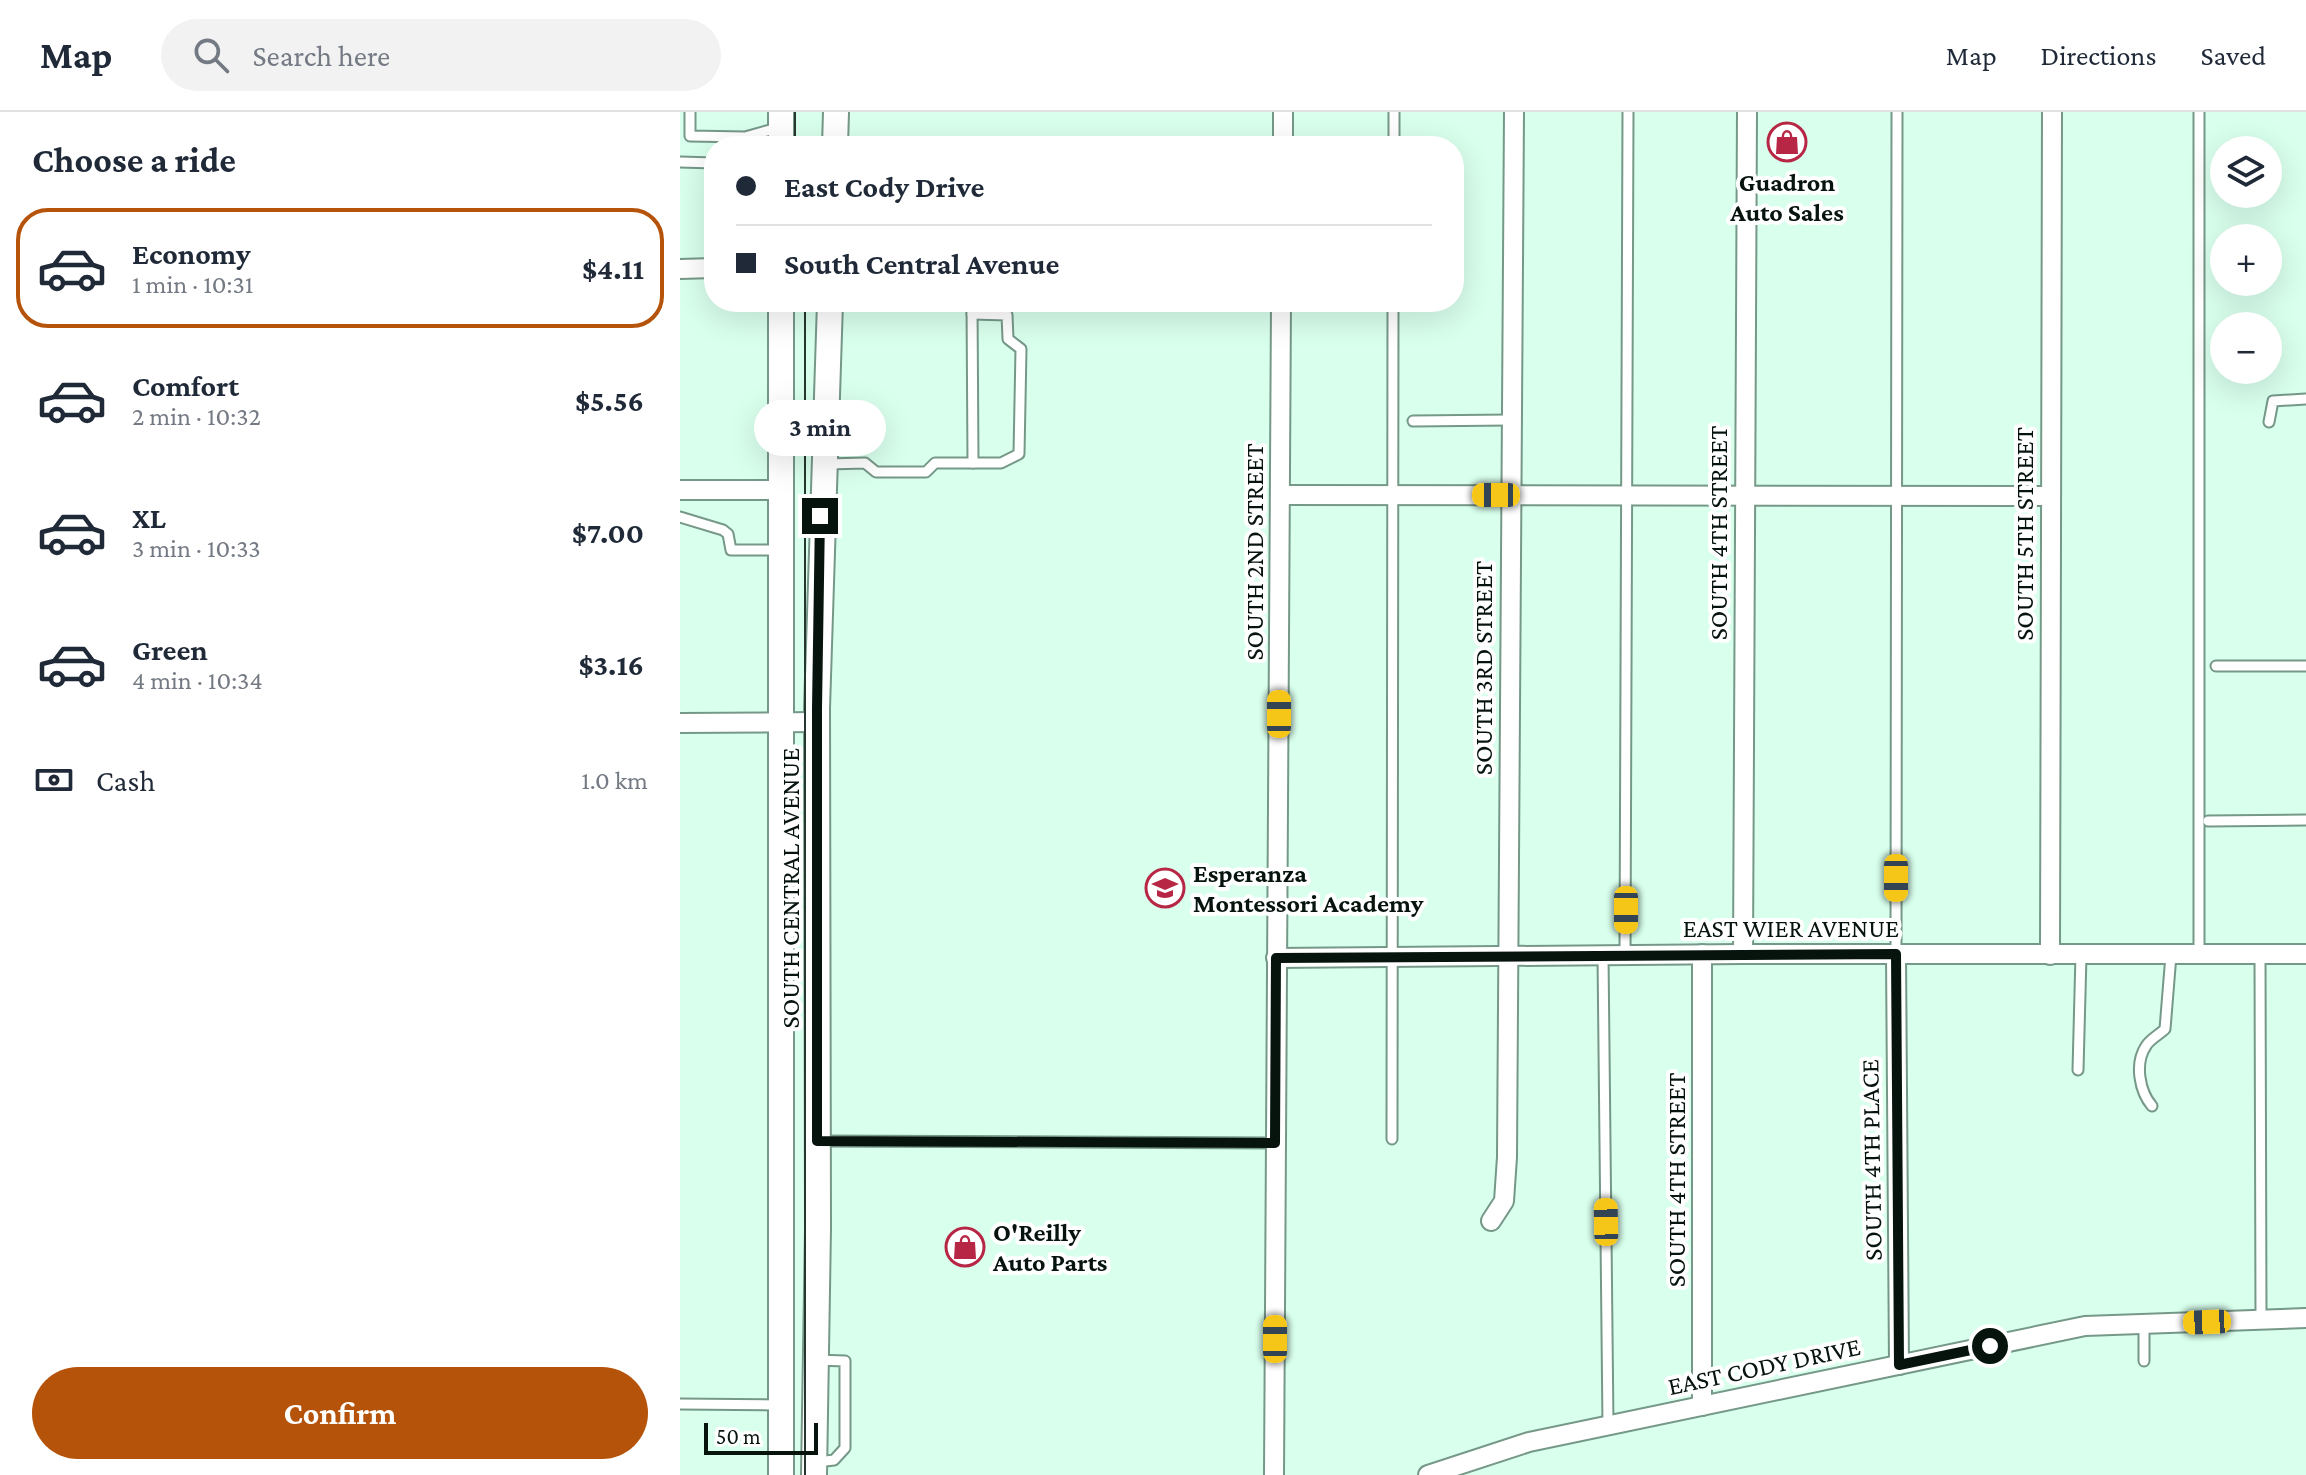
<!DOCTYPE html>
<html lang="en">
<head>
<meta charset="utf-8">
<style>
	:root { --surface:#fff; --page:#f2f2f3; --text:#1f2937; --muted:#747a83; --line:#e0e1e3; --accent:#b45309 }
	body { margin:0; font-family:"Crimson Pro",serif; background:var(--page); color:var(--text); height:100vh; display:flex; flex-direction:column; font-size:30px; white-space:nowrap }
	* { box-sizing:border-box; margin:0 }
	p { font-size:26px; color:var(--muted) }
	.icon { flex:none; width:44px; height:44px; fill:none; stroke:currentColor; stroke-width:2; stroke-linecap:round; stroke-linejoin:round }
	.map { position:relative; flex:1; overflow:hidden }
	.details { display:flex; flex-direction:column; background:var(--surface); width:680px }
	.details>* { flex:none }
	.banner { position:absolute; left:24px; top:24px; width:760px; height:176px; border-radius:32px; box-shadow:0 8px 32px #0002; display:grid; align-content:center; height:176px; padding:0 32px; background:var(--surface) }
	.buttons { position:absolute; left:1530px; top:24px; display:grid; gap:16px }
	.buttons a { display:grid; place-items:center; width:72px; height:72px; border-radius:50%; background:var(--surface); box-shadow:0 8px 32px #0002; font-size:40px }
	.scale { position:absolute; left:24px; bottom:20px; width:114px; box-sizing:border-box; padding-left:8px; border:4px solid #07140e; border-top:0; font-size:22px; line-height:28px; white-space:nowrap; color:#07140e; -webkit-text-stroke:6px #fff; paint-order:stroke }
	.end { position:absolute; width:36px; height:36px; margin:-18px; border:10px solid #07140e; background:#fff; box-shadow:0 0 0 4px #fff }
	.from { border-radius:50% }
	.bubble { position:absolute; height:56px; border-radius:28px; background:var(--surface); box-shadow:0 8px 32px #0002; font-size:26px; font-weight:700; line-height:56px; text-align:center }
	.car { position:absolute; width:24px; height:48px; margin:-24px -12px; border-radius:10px; box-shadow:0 0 6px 2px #0007; background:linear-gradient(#f5c518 24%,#345 0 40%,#f5c518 0 76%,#345 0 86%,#f5c518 0) }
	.banner b { display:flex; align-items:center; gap:28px; height:76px; font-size:30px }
	.banner b+b { border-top:2px solid var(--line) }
	.banner i { width:20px; height:20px; background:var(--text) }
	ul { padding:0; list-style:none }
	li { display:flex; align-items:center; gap:24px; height:120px; margin:0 16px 12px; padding:0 16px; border:4px solid transparent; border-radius:32px }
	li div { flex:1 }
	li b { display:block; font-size:30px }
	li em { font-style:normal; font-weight:700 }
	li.on { border-color:var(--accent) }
	li>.icon { width:72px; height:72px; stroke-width:1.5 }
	h2 { padding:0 32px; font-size:36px; line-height:96px }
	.pay { display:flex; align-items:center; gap:20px; height:88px; padding:0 32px; font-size:30px }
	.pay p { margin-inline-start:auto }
	.primary-button { display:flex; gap:16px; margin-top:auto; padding:16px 32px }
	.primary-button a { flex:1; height:92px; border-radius:48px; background:var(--accent); color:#fff; font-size:32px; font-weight:700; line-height:92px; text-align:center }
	header { display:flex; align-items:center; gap:48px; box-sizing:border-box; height:112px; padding:0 40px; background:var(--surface); border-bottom:2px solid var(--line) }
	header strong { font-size:38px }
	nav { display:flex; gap:44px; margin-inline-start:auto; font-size:28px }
	.search { width:560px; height:72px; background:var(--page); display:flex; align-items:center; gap:20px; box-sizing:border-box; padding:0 28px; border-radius:44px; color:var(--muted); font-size:30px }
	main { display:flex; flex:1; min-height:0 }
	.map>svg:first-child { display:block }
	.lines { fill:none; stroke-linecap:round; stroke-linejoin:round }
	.service-casing { stroke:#769888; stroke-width:13 }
	.minor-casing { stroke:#769888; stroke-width:22 }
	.secondary-casing { stroke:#769888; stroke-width:28 }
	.service { stroke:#fff; stroke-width:9 }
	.minor { stroke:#fff; stroke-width:18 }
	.secondary { stroke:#fff; stroke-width:24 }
	.tram { stroke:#26372f; stroke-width:2 }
	.route { stroke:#07140e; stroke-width:10 }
	.labels { text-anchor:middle; stroke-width:8; stroke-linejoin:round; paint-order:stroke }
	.poi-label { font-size:26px; font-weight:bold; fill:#07140e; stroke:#fff; text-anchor:start }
	.street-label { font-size:26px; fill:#07140e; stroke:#fff }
</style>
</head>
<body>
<header>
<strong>Map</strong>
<div class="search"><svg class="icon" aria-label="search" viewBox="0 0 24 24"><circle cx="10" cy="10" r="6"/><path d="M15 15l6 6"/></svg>Search here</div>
<nav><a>Map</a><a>Directions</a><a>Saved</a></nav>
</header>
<main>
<section class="details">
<h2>Choose a ride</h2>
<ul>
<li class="on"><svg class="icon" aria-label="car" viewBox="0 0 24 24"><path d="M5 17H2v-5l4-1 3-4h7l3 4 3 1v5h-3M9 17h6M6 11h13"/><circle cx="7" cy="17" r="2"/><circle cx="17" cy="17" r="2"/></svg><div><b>Economy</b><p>1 min · 10:31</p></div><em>$4.11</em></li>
<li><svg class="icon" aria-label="car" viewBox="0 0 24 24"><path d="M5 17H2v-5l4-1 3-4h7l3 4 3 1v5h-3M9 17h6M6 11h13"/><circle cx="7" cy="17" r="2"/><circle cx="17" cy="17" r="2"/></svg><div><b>Comfort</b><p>2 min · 10:32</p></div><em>$5.56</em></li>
<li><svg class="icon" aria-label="car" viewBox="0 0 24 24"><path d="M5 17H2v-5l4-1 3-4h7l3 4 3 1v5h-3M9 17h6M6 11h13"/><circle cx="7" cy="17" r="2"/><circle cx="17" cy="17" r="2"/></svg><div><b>XL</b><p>3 min · 10:33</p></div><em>$7.00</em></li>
<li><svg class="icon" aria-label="car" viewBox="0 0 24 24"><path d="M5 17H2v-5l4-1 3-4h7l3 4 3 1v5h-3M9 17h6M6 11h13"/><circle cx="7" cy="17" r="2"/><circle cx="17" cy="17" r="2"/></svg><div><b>Green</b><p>4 min · 10:34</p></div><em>$3.16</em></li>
</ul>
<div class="pay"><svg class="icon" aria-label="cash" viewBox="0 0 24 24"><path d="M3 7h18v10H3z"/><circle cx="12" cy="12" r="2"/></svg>Cash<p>1.0 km</p></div>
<div class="primary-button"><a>Confirm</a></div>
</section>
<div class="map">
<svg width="1626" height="1363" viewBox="0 0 1626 1363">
	<rect width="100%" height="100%" fill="#d9ffed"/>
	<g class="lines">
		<defs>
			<g id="service">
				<path d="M10,0V24L65,25L101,15"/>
				<path d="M714,34V0"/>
				<path d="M0,50L34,51"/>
				<path d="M292,190L293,351"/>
				<path d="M733,309L830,308"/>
				<path d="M1589,310L1593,289L1626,287"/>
				<path d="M147,352L185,351L196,360H246L255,351H321L339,342L341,237L328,227L327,203L292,202"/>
				<path d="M0,405L43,418L48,422L51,438H99"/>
				<path d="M1536,554H1626"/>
				<path d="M1528,709L1626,708"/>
				<path d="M945,842L948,0"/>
				<path d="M1216,842L1217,0"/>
				<path d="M923,843L928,1313"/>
				<path d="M1519,843V0"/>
				<path d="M1580,843L1581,1208"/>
				<path d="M1398,958L1401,843"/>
				<path d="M1472,994C1460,980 1454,952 1466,934C1469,928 1480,922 1485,917L1491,843"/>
				<path d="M712,1027L713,190"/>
				<path d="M139,1029L595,1031"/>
				<path d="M1464,1212V1249"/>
				<path d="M136,1248L165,1249V1336L154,1348L137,1350"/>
				<path d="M0,1292L100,1293"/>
			</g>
			<g id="minor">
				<path d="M603,34V0"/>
				<path d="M0,157L34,156"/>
				<path d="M0,378H100"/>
				<path d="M600,383L1370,384"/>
				<path d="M0,611L138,610"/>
				<path d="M1022,842V1294"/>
				<path d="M1063,842L1067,0"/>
				<path d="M1216,842L1219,1253"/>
				<path d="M1370,843L1372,0"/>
				<path d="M596,846L1063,842H1626"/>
				<path d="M811,1109L824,1089L827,1045L834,0"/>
				<path d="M594,1363L601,190"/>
				<path d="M748,1363L849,1330L1405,1214L1626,1206"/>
			</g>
			<g id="secondary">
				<path d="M101,0V34"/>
				<path d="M155,34L156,0"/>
				<path d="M101,1363V190"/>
				<path d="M134,1363L138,1116L137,596L150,190"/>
			</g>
		</defs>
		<!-- service casing -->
		<use href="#service" class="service-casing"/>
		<!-- minor casing -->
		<use href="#minor" class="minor-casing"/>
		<!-- secondary casing -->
		<use href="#secondary" class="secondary-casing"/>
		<!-- service -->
		<use href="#service" class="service"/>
		<!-- minor -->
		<use href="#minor" class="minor"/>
		<!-- secondary -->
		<use href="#secondary" class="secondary"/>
		<!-- tram -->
		<g class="tram">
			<path d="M115,0V34"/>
			<path d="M125,1363V190"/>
		</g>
	</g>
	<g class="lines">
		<!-- route -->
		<path class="route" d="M140,404L137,596V1029L595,1031L596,846L1216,842L1219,1253L1310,1234"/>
	</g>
	<!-- icons -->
	<defs>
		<symbol id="shop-ring" viewBox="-11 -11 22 22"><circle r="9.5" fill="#fff" stroke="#b72645" stroke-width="1.5"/><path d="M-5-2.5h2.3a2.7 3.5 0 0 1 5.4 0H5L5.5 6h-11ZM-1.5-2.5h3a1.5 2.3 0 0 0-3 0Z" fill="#b72645"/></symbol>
		<symbol id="school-ring" viewBox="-11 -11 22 22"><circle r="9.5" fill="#fff" stroke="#b72645" stroke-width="1.5"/><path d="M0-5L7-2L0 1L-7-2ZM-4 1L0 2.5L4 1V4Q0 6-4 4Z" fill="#b72645"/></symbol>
	</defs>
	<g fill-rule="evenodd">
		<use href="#shop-ring" x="1085" y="8" width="44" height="44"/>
		<use href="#school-ring" x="463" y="754" width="44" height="44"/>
		<use href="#shop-ring" x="263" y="1113" width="44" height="44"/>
	</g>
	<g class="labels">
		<!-- poi labels -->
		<g class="poi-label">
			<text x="1107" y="79" text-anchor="middle">Guadron<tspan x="1107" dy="30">Auto Sales</tspan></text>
			<text x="513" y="770">Esperanza<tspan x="513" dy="30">Montessori Academy</tspan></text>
			<text x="313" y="1129">O'Reilly<tspan x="313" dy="30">Auto Parts</tspan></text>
		</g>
		<!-- street labels -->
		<g class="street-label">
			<text transform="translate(1038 421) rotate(-90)" y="9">SOUTH 4TH STREET</text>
			<text transform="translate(1344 422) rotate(-90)" y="9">SOUTH 5TH STREET</text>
			<text transform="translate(574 440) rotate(-90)" y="9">SOUTH 2ND STREET</text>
			<text transform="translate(803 556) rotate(-90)" y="9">SOUTH 3RD STREET</text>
			<text transform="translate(110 776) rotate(-90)" y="9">SOUTH CENTRAL AVENUE</text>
			<text x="1111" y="825">EAST WIER AVENUE</text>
			<text transform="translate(1191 1048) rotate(-91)" y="9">SOUTH 4TH PLACE</text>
			<text transform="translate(996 1068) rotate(-90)" y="9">SOUTH 4TH STREET</text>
			<text transform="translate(1084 1254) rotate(-12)" y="9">EAST CODY DRIVE</text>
		</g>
	</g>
</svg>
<div class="buttons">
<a><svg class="icon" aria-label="layers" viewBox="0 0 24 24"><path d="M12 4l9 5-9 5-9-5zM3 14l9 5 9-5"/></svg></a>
<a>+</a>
<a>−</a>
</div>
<div class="scale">50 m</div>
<i class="end from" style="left:1310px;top:1234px"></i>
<i class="end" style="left:140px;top:404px"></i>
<div class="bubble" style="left:74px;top:288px;width:132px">3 min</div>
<i class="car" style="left:816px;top:383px;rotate:270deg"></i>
<i class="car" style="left:599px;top:602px;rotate:0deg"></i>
<i class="car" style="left:1216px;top:766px;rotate:180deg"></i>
<i class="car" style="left:946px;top:798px;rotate:180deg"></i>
<i class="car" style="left:926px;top:1110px;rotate:359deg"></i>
<i class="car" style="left:1527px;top:1210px;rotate:268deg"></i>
<i class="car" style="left:595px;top:1227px;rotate:0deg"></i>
<div class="banner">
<b><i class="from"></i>East Cody Drive</b>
<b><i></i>South Central Avenue</b>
</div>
</div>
</main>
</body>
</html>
